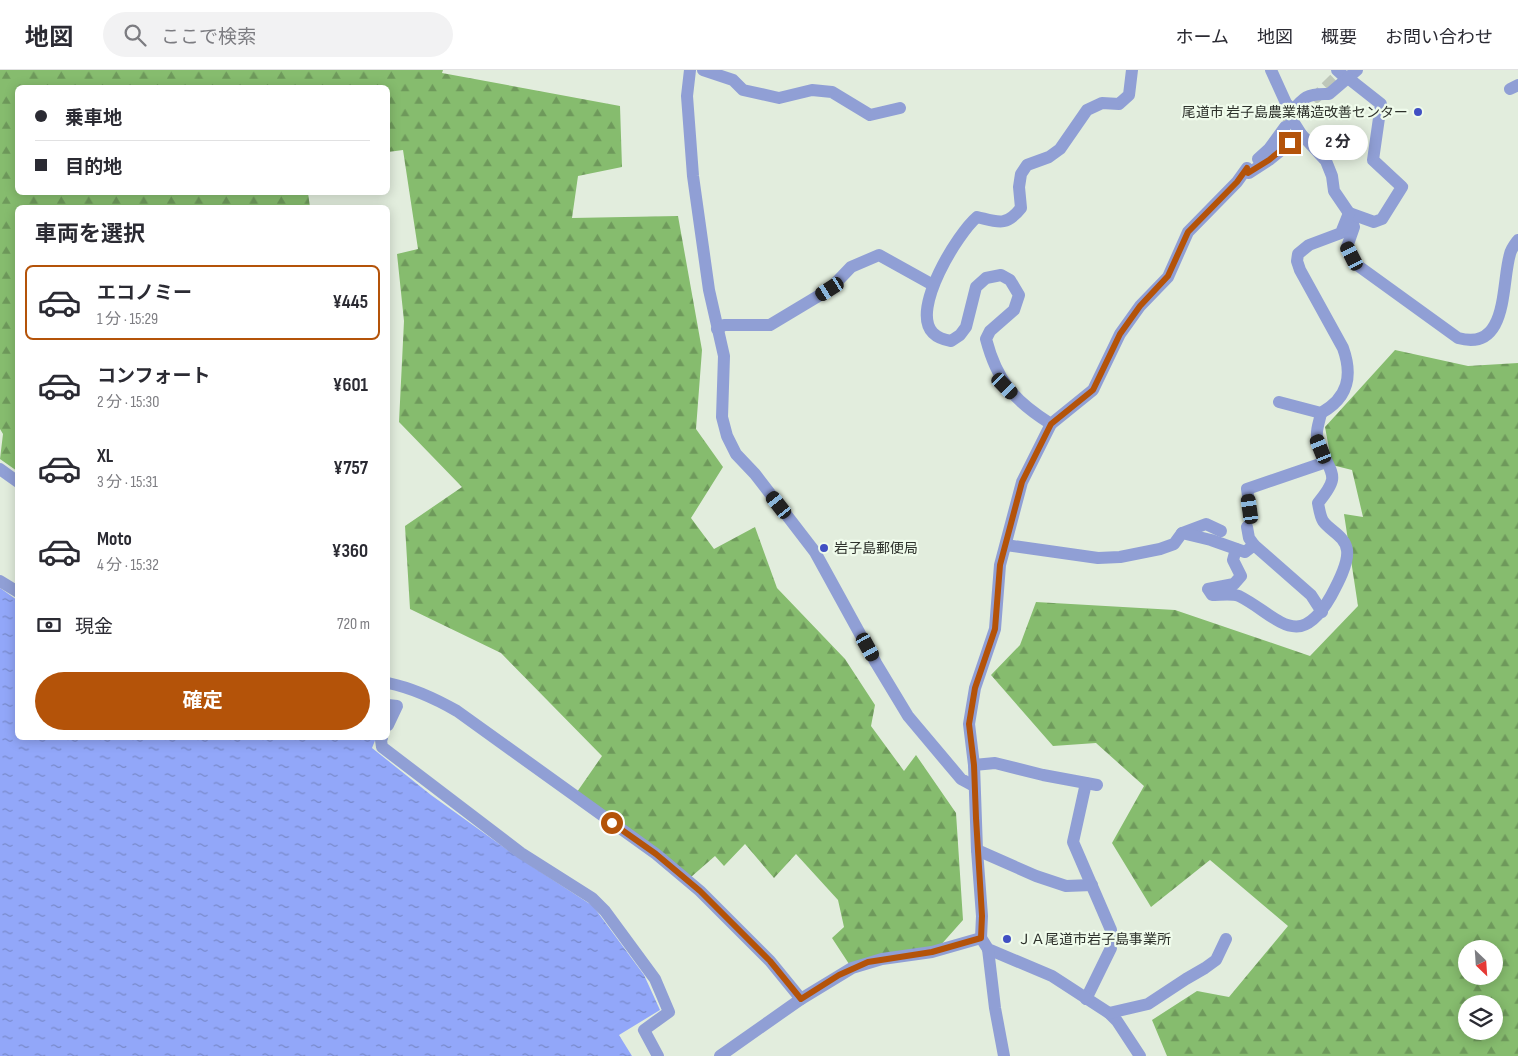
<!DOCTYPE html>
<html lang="ja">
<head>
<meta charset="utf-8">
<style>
	:root { --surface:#fff; --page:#f2f2f3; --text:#2b2b33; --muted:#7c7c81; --line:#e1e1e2; --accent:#b45309 }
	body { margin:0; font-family:"Sofia Sans Condensed","Noto Sans JP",sans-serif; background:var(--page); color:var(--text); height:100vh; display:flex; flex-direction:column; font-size:19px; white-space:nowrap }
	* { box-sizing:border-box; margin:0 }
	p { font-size:16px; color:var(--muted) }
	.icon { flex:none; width:28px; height:28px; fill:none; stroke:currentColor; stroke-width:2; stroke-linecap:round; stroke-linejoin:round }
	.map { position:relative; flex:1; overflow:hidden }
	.panel { position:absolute; left:15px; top:135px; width:375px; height:535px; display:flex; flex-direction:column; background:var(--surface); border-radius:8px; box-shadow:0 2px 12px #0003 }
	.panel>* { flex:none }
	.banner { position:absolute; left:15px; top:15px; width:375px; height:110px; border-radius:8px; box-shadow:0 2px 12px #0003; display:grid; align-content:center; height:110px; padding:0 20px; background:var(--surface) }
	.needle { width:32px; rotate:155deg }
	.controls { position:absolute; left:1458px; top:870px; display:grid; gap:10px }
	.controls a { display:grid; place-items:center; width:45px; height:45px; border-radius:50%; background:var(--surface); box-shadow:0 2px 12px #0003; font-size:25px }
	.end { position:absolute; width:22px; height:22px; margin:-11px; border:6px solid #b45309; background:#fff; box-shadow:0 0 0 2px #fff }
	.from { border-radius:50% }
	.bubble { position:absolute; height:35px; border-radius:18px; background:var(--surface); box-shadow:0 2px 12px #0003; font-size:16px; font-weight:700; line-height:35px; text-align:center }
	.car { position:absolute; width:15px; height:30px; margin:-15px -8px; border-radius:6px; box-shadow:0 0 4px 1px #0007; background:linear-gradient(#222 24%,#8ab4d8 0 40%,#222 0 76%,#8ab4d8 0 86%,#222 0) }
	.banner b { display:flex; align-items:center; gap:18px; height:48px; font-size:19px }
	.banner b+b { border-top:1px solid var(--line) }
	.banner i { width:12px; height:12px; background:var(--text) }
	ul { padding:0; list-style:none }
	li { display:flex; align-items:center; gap:15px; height:75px; margin:0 10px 8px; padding:0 10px; border:2px solid transparent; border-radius:8px }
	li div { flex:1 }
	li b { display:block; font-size:19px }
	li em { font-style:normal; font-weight:700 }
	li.on { border-color:var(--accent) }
	li>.icon { width:45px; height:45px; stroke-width:1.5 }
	h2 { padding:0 20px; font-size:22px; line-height:60px }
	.pay { display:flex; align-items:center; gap:12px; height:55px; padding:0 20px; font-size:19px }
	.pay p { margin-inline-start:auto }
	.cta { display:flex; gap:10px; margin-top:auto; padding:10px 20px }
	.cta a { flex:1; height:58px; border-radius:30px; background:var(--accent); color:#fff; font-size:20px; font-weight:700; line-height:58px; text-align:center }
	header { display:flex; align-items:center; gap:30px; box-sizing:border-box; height:70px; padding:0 25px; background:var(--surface); border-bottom:1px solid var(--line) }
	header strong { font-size:24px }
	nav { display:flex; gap:28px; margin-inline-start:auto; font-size:18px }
	.search { width:350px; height:45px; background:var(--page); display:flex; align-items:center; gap:12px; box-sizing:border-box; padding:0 18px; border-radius:28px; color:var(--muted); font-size:19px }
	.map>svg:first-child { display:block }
	.forest { fill:url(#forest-firs); fill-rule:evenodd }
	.water { fill:url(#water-ripples) }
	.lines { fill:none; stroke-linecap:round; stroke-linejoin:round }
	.minor-tunnel { stroke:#bec7b9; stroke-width:12; stroke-dasharray:12 6; stroke-linecap:butt }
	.minor { stroke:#909fd5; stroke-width:12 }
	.tertiary { stroke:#909fd5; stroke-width:12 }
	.route { stroke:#b45309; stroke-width:6 }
	.poi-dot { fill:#404fc3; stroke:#effbeb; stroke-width:2 }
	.labels { text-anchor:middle; stroke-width:4.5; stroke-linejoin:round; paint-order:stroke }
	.poi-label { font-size:14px; fill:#2d312b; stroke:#effbeb; text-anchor:start }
</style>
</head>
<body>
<header>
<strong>地図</strong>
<div class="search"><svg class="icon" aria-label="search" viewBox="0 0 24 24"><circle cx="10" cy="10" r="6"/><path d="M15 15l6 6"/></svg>ここで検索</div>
<nav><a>ホーム</a><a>地図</a><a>概要</a><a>お問い合わせ</a></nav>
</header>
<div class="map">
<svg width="1518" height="986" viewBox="0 0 1518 986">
	<defs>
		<pattern id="forest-firs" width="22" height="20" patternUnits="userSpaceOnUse" patternTransform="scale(1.25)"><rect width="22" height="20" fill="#86bc6e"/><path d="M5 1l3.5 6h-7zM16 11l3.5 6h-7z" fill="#6e995b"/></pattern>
		<pattern id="water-ripples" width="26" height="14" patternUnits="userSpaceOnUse" patternTransform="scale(1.25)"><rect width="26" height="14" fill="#92a7f9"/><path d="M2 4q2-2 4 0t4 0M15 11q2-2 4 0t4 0" fill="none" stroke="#7889ca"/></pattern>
	</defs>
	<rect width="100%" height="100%" fill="#e2eddd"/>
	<!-- forest -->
	<g class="forest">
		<path d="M0,0H443L442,3L620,36L622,97L578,106L572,148L678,146L702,280L696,359L723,397L691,448L714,479L755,457L777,518L845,589L875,635L871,656L904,701L916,685L956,743L963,850L939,877L851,897L832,868L844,857L838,830L796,784L774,808L745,774L724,796L715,786L691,807L577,722L602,686L501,583L410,539L405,456L462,417L399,352L404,251L397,184L418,179L403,80L388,82V18H18V122L308,123L310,137L18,138L17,401L0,389L3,364L0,359Z"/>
		<path d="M1395,280L1468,296L1518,293V986H1167L1152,950L1197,921L1229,927L1288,856L1210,790L1151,837L1112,773L1144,716L1096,673L1053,676L991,605L1020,575L1036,532L1175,540L1310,586L1358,536L1344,444L1363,447L1352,400L1332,395L1325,357ZM1466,879H1494V906H1466ZM1466,934H1494V961H1466Z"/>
	</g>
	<!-- water -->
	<path class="water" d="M0,518L17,530L18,668H376L372,678L431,725L516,786L593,836L644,905L660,940L619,965L632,986H0Z"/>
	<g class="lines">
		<!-- minor-tunnel -->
		<path class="minor-tunnel" d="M1287,55L1344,0"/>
		<!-- minor -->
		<g class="minor">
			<path d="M690,0L687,26L693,106L709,220L724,286L722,347L727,366L736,384L755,404L815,482L876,593L908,646L961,709L974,716"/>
			<path d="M703,0L733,10L743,20L779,28L812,20L832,22L870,45L900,38"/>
			<path d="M1271,0L1286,33L1293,41"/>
			<path d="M1337,0L1347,9"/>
			<path d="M1357,0L1329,24C1306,23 1303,28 1289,45L1301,64L1326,91L1332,106L1334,121L1349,143L1354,157L1347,177L1357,195L1458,268C1509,282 1501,214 1510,184C1511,179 1515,174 1518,170"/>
			<path d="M1348,8L1381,34L1373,90L1402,117L1382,149L1374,152L1349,143"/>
			<path d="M1510,19L1518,15"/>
			<path d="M1258,89L1269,79L1285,57"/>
			<path d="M717,259L724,255H770L830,219L851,197L879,185L933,215"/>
			<path d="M1279,332L1321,343C1348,328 1353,306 1343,278L1300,200L1297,191L1298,184L1309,175L1341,163L1349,143"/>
			<path d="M1051,354C1014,331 997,311 986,269L990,261L1014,240L1019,225L1010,210L1001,205L986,208L976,217L966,257L960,265L951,271C945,270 938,268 933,263C910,240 958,163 977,147C998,152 1006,157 1021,138L1019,117L1021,104L1027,95L1049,87L1060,79L1087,40L1102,33L1119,34L1129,25L1132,0"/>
			<path d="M1250,439L1247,419L1326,392"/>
			<path d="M1247,457L1249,468L1254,475"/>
			<path d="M1182,463L1206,454L1221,461"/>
			<path d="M1006,475L1098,488L1120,487L1160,479L1174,474L1182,463L1211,470L1245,482L1254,475L1311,525L1322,542"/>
			<path d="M1236,479L1233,490L1241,506L1234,514L1208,519L1212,525C1220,525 1232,523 1239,526C1277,545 1298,584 1331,526C1337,515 1349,493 1347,480C1345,466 1330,461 1323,451C1320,446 1319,438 1318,433C1341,405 1332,406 1320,377C1319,374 1317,370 1317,366C1316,359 1320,350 1321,343"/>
			<path d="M0,511L18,522"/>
			<path d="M388,635L397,636L388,655"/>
			<path d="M382,668L381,670L382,677L521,783L592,828L605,841L655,909L669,942L644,960L658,986"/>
			<path d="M974,695L995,693L1043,705L1097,715"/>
			<path d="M1086,713L1073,772L1111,860V878L1086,929"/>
			<path d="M977,780L1036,806L1066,816L1092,815"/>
			<path d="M981,868L988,879L1052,906L1109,943L1117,951L1140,986"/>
			<path d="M988,879L995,938L1004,986"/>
			<path d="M1109,943L1148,934L1186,909L1205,898L1216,890L1226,869"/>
			<path d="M720,986L801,929L852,898L882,889L932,882L981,868L982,846L977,780L974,695L969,654L975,618L995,559L1000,495L1022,412L1051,354L1093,320L1120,264L1140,236L1168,207L1188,162L1237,112L1247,98L1249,103L1269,90L1301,64"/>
		</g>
		<!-- tertiary -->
		<g class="tertiary">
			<path d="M0,399L18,412"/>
			<path d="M388,613C412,618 436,629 457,641L656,784L700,821L770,891L801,929"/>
		</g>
	</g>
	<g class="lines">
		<!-- route -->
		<path class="route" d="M612,753L656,784L700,821L770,891L801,929L839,905L868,892L932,882L981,868L982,846L976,748L974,695L969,654L975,618L995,559L1000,495L1022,412L1051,354L1093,320L1120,264L1140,236L1168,206L1188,162L1237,112L1247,98L1248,103L1269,90L1290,73"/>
	</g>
	<!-- markers -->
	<g class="poi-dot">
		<circle cx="1418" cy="42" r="5"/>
		<circle cx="824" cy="478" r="5"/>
		<circle cx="1007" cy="869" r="5"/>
	</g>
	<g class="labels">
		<!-- poi labels -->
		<g class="poi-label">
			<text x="1408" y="47" text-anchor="end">尾道市 岩子島農業構造改善センター</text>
			<text x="834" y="483">岩子島郵便局</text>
			<text x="1017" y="874">ＪＡ尾道市岩子島事業所</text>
		</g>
	</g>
</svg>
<div class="controls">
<a><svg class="needle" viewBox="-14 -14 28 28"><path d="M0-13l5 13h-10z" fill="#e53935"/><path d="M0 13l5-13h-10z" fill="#7c7c81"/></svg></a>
<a><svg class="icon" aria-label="layers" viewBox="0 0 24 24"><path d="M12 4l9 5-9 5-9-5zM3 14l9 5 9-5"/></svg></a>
</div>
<i class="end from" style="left:612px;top:753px"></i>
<i class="end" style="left:1290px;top:73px"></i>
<div class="bubble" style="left:1308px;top:55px;width:60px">2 分</div>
<i class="car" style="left:1352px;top:186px;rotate:333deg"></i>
<i class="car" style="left:830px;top:219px;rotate:238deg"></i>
<i class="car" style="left:1005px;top:316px;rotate:136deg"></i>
<i class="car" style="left:1321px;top:379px;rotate:338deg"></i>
<i class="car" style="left:779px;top:435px;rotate:322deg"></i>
<i class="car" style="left:1250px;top:439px;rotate:352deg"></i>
<i class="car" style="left:868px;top:577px;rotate:151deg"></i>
<div class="banner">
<b><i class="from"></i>乗車地</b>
<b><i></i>目的地</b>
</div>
<section class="panel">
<h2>車両を選択</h2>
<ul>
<li class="on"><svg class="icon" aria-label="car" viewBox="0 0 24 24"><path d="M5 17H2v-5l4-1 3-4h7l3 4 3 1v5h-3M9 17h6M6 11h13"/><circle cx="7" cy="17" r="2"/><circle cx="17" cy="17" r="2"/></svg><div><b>エコノミー</b><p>1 分 · 15:29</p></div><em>¥445</em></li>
<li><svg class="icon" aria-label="car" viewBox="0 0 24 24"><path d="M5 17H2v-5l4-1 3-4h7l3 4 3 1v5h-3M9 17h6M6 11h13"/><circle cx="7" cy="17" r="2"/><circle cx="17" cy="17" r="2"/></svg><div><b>コンフォート</b><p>2 分 · 15:30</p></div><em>¥601</em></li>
<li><svg class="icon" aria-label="car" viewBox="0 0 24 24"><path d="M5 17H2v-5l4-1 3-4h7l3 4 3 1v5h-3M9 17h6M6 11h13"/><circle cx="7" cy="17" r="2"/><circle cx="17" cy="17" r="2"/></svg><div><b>XL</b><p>3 分 · 15:31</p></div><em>¥757</em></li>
<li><svg class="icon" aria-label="car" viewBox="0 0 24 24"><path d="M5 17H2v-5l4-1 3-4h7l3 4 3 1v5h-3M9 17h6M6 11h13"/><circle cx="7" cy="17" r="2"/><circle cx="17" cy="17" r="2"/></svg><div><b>Moto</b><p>4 分 · 15:32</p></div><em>¥360</em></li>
</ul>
<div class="pay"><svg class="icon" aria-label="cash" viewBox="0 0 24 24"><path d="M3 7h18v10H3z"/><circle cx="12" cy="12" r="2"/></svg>現金<p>720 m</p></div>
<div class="cta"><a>確定</a></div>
</section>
</div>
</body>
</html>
